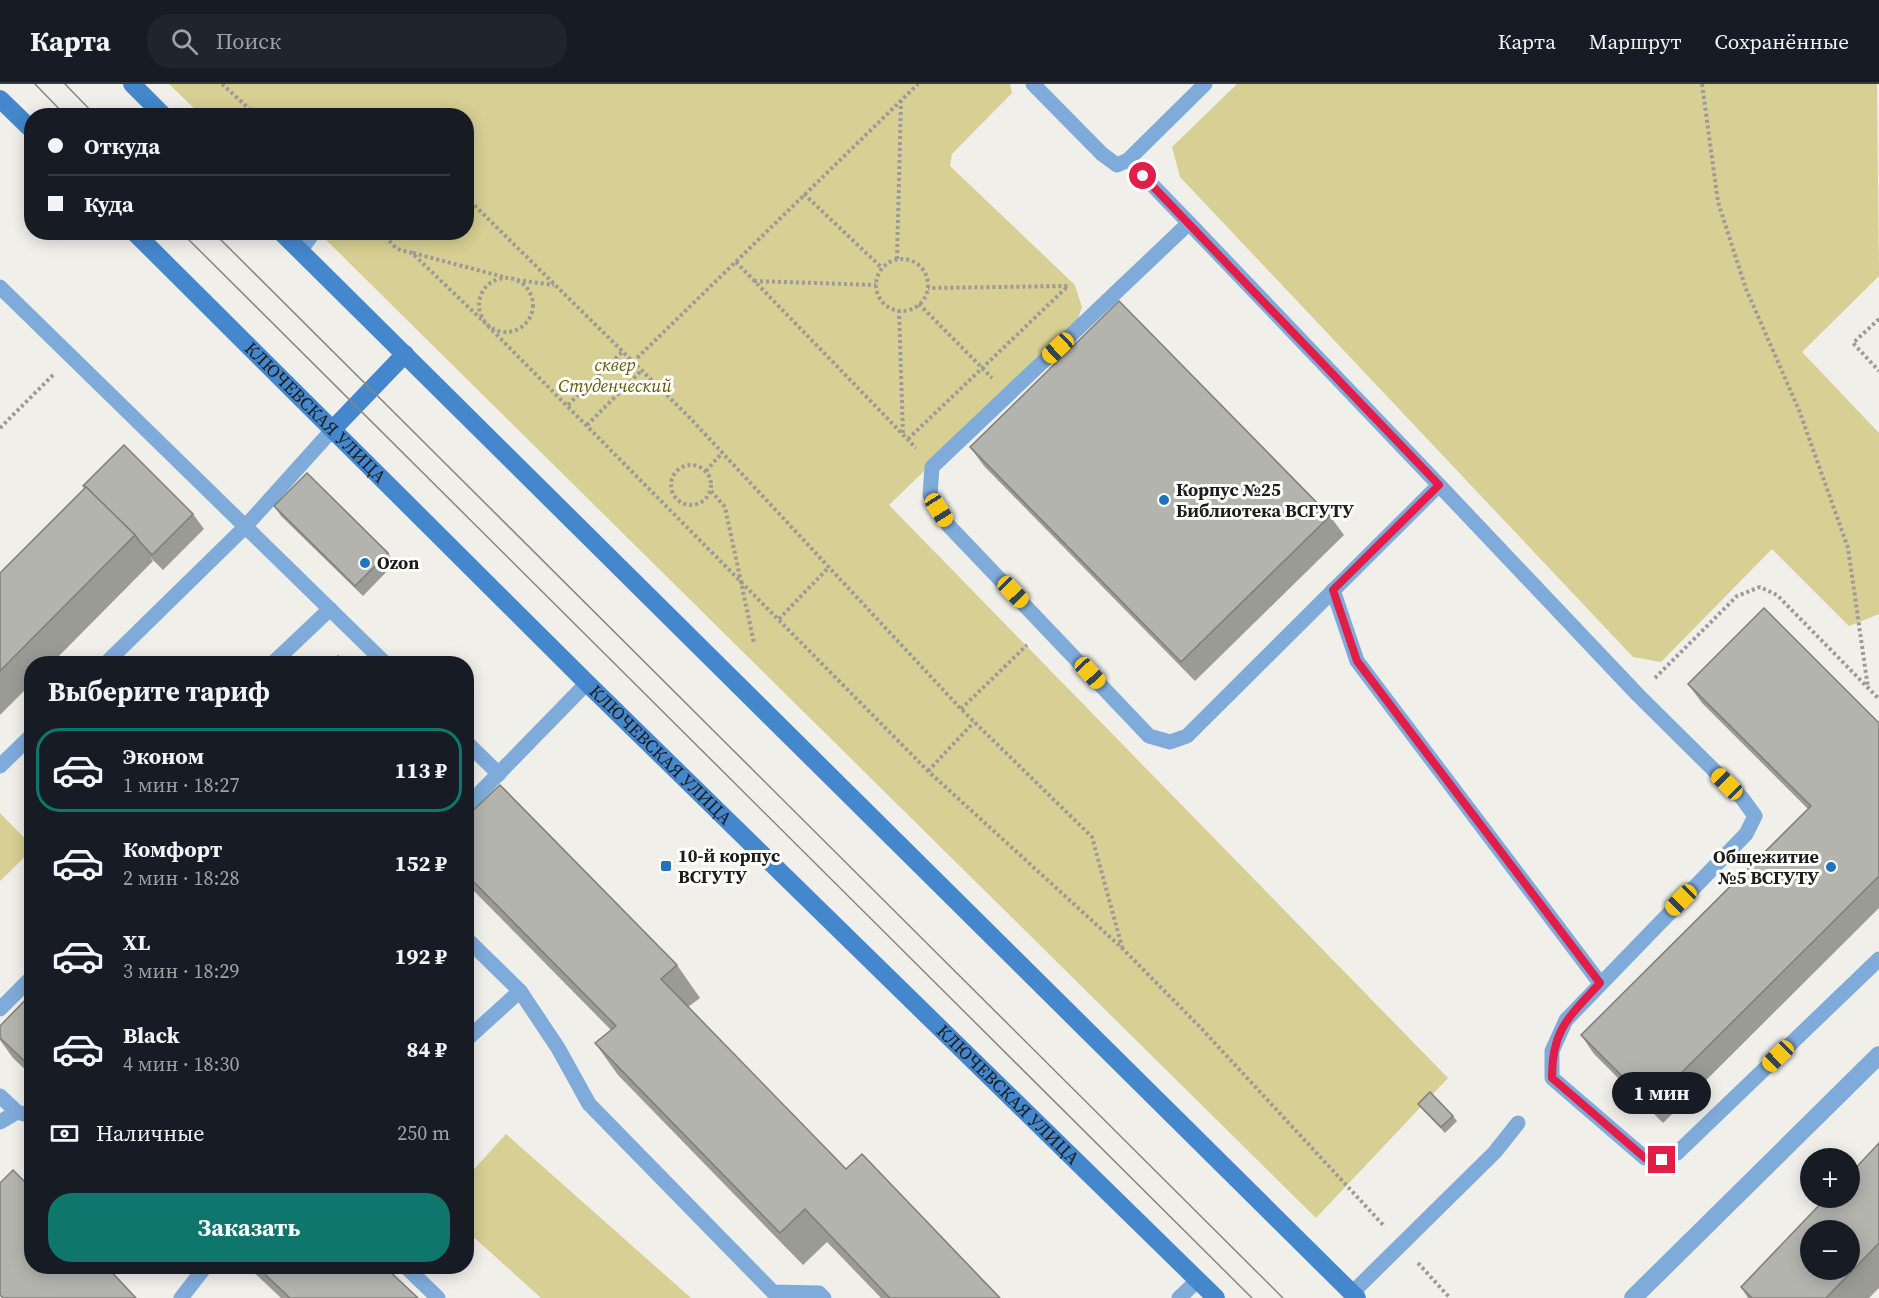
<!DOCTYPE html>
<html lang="ru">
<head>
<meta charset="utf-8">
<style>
	:root { --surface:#171b24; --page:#20242c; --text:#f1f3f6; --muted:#9ea1a6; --line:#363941; --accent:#0f766e }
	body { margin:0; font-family:"Source Serif 4",serif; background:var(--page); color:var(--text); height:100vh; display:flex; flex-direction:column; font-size:22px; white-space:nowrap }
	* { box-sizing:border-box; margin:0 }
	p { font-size:20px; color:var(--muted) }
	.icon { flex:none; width:33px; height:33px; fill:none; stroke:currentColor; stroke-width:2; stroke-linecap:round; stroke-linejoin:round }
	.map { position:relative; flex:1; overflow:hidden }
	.side { position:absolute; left:24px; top:572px; width:450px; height:618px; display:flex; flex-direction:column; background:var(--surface); border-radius:24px; box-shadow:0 3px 15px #0003 }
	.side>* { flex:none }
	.banner { position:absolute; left:24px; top:24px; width:450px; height:132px; border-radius:24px; box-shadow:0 3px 15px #0003; display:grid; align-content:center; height:132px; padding:0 24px; background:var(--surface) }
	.buttons { position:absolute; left:1800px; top:1064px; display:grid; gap:12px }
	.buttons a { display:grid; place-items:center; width:60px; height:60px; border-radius:50%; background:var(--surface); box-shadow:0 3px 15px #0003; font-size:30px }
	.end { position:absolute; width:27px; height:27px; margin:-14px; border:8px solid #e11d48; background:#fff; box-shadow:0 0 0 3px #fff }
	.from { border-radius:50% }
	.bubble { position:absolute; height:42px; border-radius:21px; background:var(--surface); box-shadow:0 3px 15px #0003; font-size:20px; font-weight:700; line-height:42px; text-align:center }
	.car { position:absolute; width:18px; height:36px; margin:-18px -9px; border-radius:8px; box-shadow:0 0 4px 2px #0007; background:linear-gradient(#f5c518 24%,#345 0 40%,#f5c518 0 76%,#345 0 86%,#f5c518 0) }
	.banner b { display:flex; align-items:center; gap:21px; height:57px; font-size:22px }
	.banner b+b { border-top:2px solid var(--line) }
	.banner i { width:15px; height:15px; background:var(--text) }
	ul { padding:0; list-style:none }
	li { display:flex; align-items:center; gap:18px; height:84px; margin:0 12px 9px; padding:0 12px; border:3px solid transparent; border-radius:24px }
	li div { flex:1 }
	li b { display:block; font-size:22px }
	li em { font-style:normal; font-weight:700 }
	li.selected { border-color:var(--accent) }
	li>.icon { width:54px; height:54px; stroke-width:1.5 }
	h2 { padding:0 24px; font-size:27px; line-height:72px }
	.pay { display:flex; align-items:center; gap:15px; height:66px; padding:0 24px; font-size:22px }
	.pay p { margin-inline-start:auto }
	.button { display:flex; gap:12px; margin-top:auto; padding:12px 24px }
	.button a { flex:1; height:69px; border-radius:24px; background:var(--accent); color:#fff; font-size:24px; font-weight:700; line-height:69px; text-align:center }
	header { display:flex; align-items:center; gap:36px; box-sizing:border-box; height:84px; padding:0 30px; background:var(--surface); border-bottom:2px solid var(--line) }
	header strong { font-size:28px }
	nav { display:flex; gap:33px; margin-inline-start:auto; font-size:21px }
	.search { width:420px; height:54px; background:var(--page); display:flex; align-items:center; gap:15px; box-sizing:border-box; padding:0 21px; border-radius:24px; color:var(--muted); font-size:22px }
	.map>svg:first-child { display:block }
	.green { fill:#d7cf93 }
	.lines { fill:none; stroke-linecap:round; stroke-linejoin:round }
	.path { stroke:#9c9b97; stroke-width:4; stroke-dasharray:3 3; stroke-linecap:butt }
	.lane { stroke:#7fabda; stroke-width:15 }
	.street { stroke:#7fabda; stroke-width:18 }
	.secondary { stroke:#4487cd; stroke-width:18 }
	.tram { stroke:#878683; stroke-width:1.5 }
	.wall { fill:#9b9b96 }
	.building { fill:#b4b4af; stroke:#7e7e7a; stroke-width:1.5; fill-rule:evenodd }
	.route { stroke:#e11d48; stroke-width:8 }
	.poi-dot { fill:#1f73c1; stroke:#fffffe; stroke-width:2 }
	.labels { text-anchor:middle; stroke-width:6; stroke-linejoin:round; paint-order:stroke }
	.park-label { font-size:18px; font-style:italic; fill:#625703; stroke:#fffffe }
	.street-label { font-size:18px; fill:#1c1c1a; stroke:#fffffe }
	.poi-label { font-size:18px; font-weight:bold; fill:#1c1c1a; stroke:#fffffe; text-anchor:start }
</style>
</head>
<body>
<header>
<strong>Карта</strong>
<div class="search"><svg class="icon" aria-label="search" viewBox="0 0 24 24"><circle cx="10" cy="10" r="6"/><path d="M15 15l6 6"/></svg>Поиск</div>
<nav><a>Карта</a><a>Маршрут</a><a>Сохранённые</a></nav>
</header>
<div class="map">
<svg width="1879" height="1214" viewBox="0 0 1879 1214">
	<rect width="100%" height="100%" fill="#f0efea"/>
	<!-- green -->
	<g class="green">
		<path d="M169,0H1010L1012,9L952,70L950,82L1075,201L1082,223L1076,240L889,421L1448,994L1316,1134L319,149L466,148V32L201,31Z"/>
		<path d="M1237,0H1877L1879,192L1802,268L1879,349V530L1849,542L1772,465L1661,578L1633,573L1180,93L1172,63Z"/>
		<path d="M0,729L31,761L32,766L0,797Z"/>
		<path d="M506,1050L691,1214H541L467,1147V1093Z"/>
	</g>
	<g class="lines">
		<!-- path -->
		<g class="path">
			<path d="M222,0L257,32"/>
			<path d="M1702,0L1718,118L1746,205L1799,326L1848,464L1868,604"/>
			<path d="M804,110L882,184"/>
			<path d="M466,113L689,333L961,625L1092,753L1122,863"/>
			<path d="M381,148L397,165L412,169L485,239L928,687L1122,864L1200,943L1385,1143"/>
			<path d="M413,169L504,193"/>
			<path d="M897,175L901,17"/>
			<circle cx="902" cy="201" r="26"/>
			<path d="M736,178L916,364"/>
			<circle cx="506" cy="221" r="27"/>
			<path d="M517,196L554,201"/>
			<path d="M754,197L876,201"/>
			<path d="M919,220L992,294"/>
			<path d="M899,226L903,350"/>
			<path d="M1879,235L1853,259L1879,287"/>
			<path d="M633,278L918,0"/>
			<path d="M568,321L623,267"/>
			<path d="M587,341L642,286"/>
			<path d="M0,344L53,291"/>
			<path d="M908,355L1068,202L928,204"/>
			<circle cx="691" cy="401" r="20"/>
			<path d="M706,387L722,369"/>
			<path d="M711,407L725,423L754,559"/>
			<path d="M779,535L829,483"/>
			<path d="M1655,594L1737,512L1760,503L1777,511L1879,615"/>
			<path d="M961,625L1027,561"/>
			<path d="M928,687L974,638"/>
			<path d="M1418,1179L1450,1214"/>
		</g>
		<!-- lane -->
		<g class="lane">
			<path d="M1033,0L1102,70L1117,81L1128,76L1205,0"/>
			<path d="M1128,76L1189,139L932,383L930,411L948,441L1149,652L1170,658L1187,652L1439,401L1638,611L1742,714L1755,732L1746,750L1566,936L1552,967V994L1645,1074L1662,1075L1677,1069L1879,875"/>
			<path d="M1189,139L1439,401"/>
			<path d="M300,167L314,148"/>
			<path d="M0,203L385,579"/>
			<path d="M1333,506L1357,577L1600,899"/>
			<path d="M106,579L244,444L333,345"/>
			<path d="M273,579L330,525"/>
			<path d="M466,658L499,690"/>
			<path d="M0,682L32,651"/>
			<path d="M466,723L587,599"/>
			<path d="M466,854L520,907L558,964L589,1020L773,1208L819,1209L824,1214"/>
			<path d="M0,925L32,893"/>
			<path d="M466,956L520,907"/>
			<path d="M0,1012L17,1028"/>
			<path d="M0,1038L17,1028L32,1032"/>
			<path d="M405,1182L438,1214"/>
			<path d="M1352,1209L1495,1068L1518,1039"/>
			<path d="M181,1214L206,1182"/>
			<path d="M1179,1214L1198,1196"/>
		</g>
		<!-- street -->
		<path class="street" d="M1633,1214L1879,971"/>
		<!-- secondary -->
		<g class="secondary">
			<path d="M132,0L164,32"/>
			<path d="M0,15L32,46"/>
			<path id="s1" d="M134,148L587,599L1216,1214"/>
			<path d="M281,148L1357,1214"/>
			<path d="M333,345L405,270"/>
		</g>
		<!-- tram -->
		<g class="tram">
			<path d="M35,0L66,32"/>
			<path d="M65,0L96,32"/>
			<path d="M181,148L1252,1214"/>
			<path d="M213,148L1283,1214"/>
		</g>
	</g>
	<!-- wall -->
	<g class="wall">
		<path d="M970,363L1330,432L1344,451L1195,597L984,382Z"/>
		<path d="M83,402L193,430L204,445L163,486L150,473L153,477L52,579H32V599L0,631V489L85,404Z"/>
		<path d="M274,422L388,469L395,479L363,512L281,432Z"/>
		<path d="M1688,600L1879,639V824L1663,1039L1594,970L1581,951L1808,725L1702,619Z"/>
		<path d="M466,733L677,881L700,914L688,923L846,1085L1000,1214H881L827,1158L803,1181L618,991L595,959L611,946L466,799Z"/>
		<path d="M32,909V992L13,974L0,956V942Z"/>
		<path d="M1418,1020L1453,1032L1457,1037L1445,1049L1422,1025Z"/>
		<path d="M1879,1059V1204L1869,1214H1748L1741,1203Z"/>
		<path d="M247,1182H384L418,1214H281Z"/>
	</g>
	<!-- building -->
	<g class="building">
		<path d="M1119,217L1330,432L1181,578L970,363Z"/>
		<path d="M124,361L193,430L152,471L140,458L135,451L86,403V404L83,402Z"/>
		<path d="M307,389L388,469L355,502L274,422Z"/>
		<path d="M86,403L135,451L0,587V489Z"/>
		<path d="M1764,524L1879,639V792L1650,1020L1581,951L1811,722L1688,600Z"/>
		<path d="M338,572L346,579H332Z"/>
		<path d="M500,701L677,881L661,895L846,1085L862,1070L1000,1214H890L805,1125L780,1149L595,959L616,942L466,790V733Z"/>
		<path d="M32,909V984L0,954V942Z"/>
		<path d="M1430,1008L1453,1032L1441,1043L1418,1020Z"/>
		<path d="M1879,1059V1159L1826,1214H1752L1741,1203L1827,1113H1850V1090ZM1810,1146H1850V1185H1810Z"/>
		<path d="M13,1086L32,1105V1182H106L136,1214H3L0,1211V1099Z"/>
		<path d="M256,1182H384L418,1214H290Z"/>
	</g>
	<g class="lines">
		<!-- route -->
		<path class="route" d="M1143,92L1439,401L1333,506L1357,577L1600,899C1569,933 1552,945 1552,994L1645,1074L1662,1076"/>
	</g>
	<!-- markers -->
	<g class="poi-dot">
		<circle cx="1164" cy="416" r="6"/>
		<circle cx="365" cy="479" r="6"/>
		<rect x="660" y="776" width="12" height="12" rx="3"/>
		<circle cx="1831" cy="783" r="6"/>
	</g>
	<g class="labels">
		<!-- park labels -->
		<g class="park-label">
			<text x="615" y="287">сквер<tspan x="615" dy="21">Студенческий</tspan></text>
		</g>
		<!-- street labels -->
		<g class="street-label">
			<text dy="6" stroke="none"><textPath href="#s1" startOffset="256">КЛЮЧЕВСКАЯ УЛИЦА</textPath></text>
			<text dy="6" stroke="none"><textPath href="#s1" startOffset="742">КЛЮЧЕВСКАЯ УЛИЦА</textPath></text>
			<text dy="6" stroke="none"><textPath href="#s1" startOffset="1228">КЛЮЧЕВСКАЯ УЛИЦА</textPath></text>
		</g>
		<!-- poi labels -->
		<g class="poi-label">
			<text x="1176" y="412">Корпус №25<tspan x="1176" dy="21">Библиотека ВСГУТУ</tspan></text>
			<text x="377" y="485">Ozon</text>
			<text x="678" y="778">10-й корпус<tspan x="678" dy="21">ВСГУТУ</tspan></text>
			<text x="1819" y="779" text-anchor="end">Общежитие<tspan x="1819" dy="21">№5 ВСГУТУ</tspan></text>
		</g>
	</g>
</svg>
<div class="buttons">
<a>+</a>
<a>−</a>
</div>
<i class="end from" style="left:1143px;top:92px"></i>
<i class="end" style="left:1662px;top:1076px"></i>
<div class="bubble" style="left:1612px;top:988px;width:99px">1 мин</div>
<i class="car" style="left:1058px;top:264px;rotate:227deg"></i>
<i class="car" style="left:939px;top:426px;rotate:148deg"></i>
<i class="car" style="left:1013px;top:508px;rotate:136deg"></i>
<i class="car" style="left:1090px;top:589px;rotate:137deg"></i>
<i class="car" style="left:1727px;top:700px;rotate:315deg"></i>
<i class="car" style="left:1681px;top:816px;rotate:225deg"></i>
<i class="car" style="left:1778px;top:972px;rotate:226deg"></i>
<div class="banner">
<b><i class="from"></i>Откуда</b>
<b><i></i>Куда</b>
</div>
<section class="side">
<h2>Выберите тариф</h2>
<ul>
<li class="selected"><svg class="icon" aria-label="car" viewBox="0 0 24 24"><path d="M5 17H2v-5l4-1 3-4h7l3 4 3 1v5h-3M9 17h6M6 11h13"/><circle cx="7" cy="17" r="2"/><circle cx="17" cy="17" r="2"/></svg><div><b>Эконом</b><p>1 мин · 18:27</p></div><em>113 ₽</em></li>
<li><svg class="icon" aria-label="car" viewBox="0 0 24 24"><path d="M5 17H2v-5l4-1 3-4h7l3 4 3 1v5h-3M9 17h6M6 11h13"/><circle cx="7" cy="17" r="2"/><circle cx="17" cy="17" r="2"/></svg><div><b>Комфорт</b><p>2 мин · 18:28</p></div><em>152 ₽</em></li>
<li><svg class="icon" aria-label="car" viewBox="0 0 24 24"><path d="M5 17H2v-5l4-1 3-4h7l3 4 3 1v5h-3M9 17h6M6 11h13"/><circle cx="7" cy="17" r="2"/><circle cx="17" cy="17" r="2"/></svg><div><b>XL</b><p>3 мин · 18:29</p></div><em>192 ₽</em></li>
<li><svg class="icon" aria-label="car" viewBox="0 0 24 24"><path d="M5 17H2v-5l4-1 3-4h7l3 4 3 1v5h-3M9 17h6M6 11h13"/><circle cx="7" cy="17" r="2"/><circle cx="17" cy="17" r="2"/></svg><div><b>Black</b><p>4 мин · 18:30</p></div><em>84 ₽</em></li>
</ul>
<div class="pay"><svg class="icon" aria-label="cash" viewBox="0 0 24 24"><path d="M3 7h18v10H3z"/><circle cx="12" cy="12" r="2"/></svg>Наличные<p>250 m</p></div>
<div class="button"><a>Заказать</a></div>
</section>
</div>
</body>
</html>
